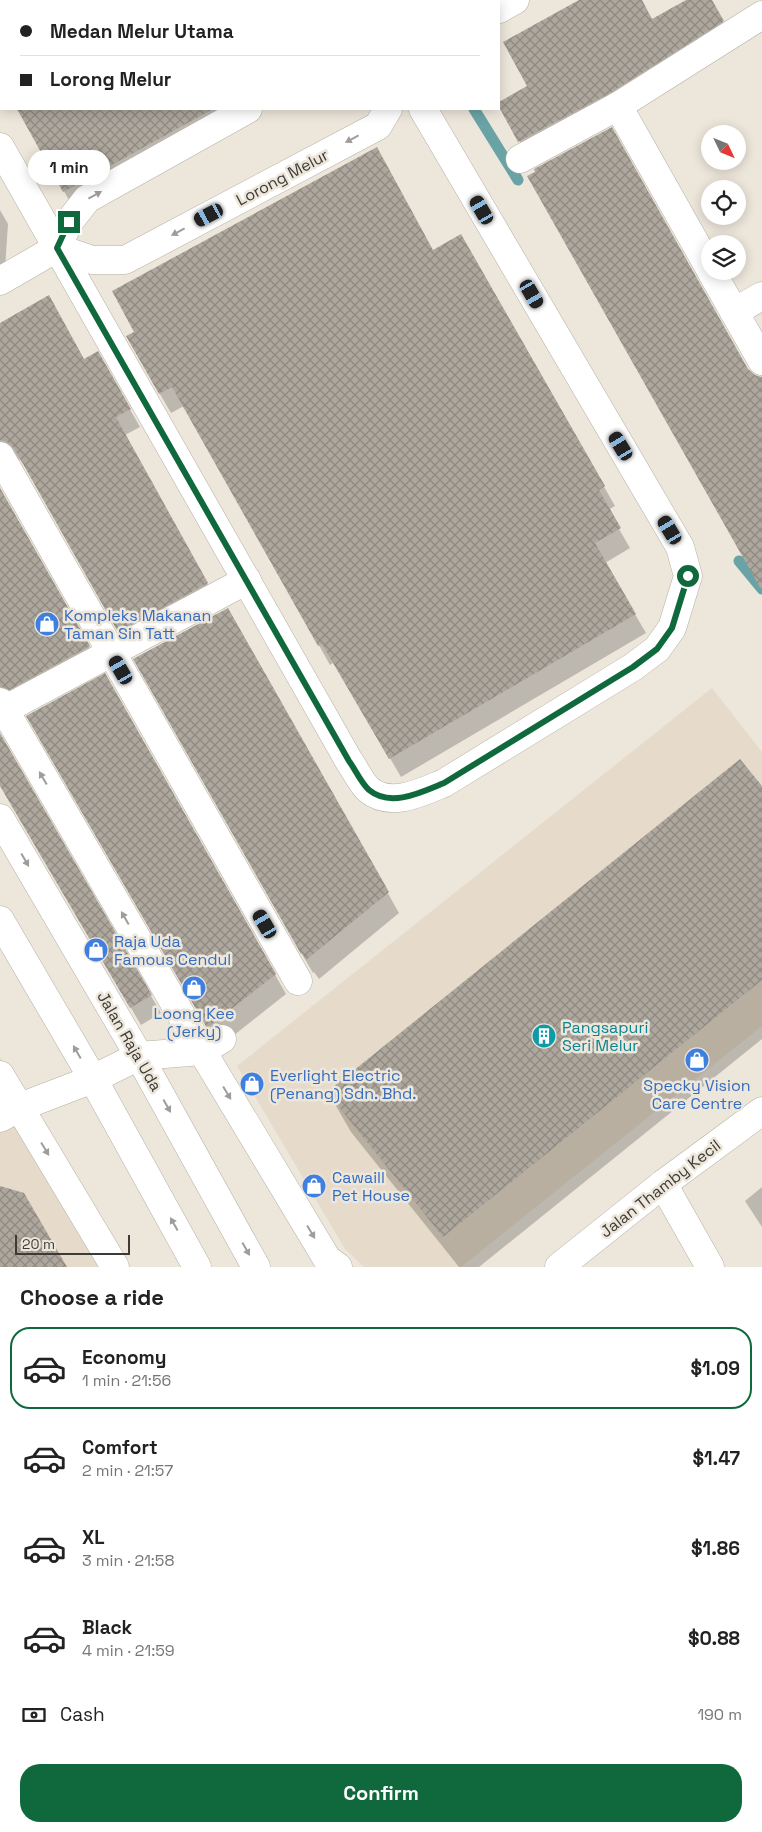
<!DOCTYPE html>
<html lang="en">
<head>
<meta charset="utf-8">
<style>
	:root { --surface:#fff; --page:#f2f2f2; --text:#222; --muted:#767676; --line:#e0e0e0; --accent:#10693c }
	body { margin:0; font-family:"Space Grotesk",sans-serif; background:var(--page); color:var(--text); height:100vh; display:flex; flex-direction:column; font-size:19px; white-space:nowrap }
	* { box-sizing:border-box; margin:0 }
	p { font-size:16px; color:var(--muted) }
	.icon { flex:none; width:28px; height:28px; fill:none; stroke:currentColor; stroke-width:2; stroke-linecap:round; stroke-linejoin:round }
	.map { position:relative; height:1267px; overflow:hidden }
	.panel { display:flex; flex-direction:column; background:var(--surface); flex:1 }
	.panel>* { flex:none }
	.top-card { position:absolute; left:0px; top:0px; width:500px; height:110px; box-shadow:0 2px 12px #0003; display:grid; align-content:center; height:110px; padding:0 20px; background:var(--surface) }
	.needle { width:32px; rotate:133deg }
	.buttons { position:absolute; left:701px; top:125px; display:grid; gap:10px }
	.buttons a { display:grid; place-items:center; width:45px; height:45px; border-radius:50%; background:var(--surface); box-shadow:0 2px 12px #0003; font-size:25px }
	.scale { position:absolute; left:15px; bottom:12px; width:115px; box-sizing:border-box; padding-left:5px; border:2px solid #3d3b36; border-top:0; font-size:14px; line-height:18px; white-space:nowrap; color:#3d3b36; -webkit-text-stroke:4px #ede6db; paint-order:stroke }
	.end { position:absolute; width:22px; height:22px; margin:-11px; border:6px solid #10693c; background:#fff; box-shadow:0 0 0 2px #fff }
	.from { border-radius:50% }
	.bubble { position:absolute; height:35px; border-radius:18px; background:var(--surface); box-shadow:0 2px 12px #0003; font-size:16px; font-weight:700; line-height:35px; text-align:center }
	.car { position:absolute; width:15px; height:30px; margin:-15px -8px; border-radius:6px; box-shadow:0 0 4px 1px #0007; background:linear-gradient(#222 24%,#8ab4d8 0 40%,#222 0 76%,#8ab4d8 0 86%,#222 0) }
	.top-card b { display:flex; align-items:center; gap:18px; height:48px; font-size:19px }
	.top-card b+b { border-top:1px solid var(--line) }
	.top-card i { width:12px; height:12px; background:var(--text) }
	ul { padding:0; list-style:none }
	li { display:flex; align-items:center; gap:15px; height:82px; margin:0 10px 8px; padding:0 10px; border:2px solid transparent; border-radius:20px }
	li div { flex:1 }
	li b { display:block; font-size:19px }
	li em { font-style:normal; font-weight:700 }
	li.active { border-color:var(--accent) }
	li>.icon { width:45px; height:45px; stroke-width:1.5 }
	h2 { padding:0 20px; font-size:22px; line-height:60px }
	.pay { display:flex; align-items:center; gap:12px; height:55px; padding:0 20px; font-size:19px }
	.pay p { margin-inline-start:auto }
	.primary-button { display:flex; gap:10px; margin-top:auto; padding:10px 20px }
	.primary-button a { flex:1; height:58px; border-radius:20px; background:var(--accent); color:#fff; font-size:20px; font-weight:700; line-height:58px; text-align:center }
	.map>svg:first-child { display:block }
	.built { fill:#e6dbca }
	.shadow { fill:#0003 }
	.lines { fill:none; stroke-linecap:round; stroke-linejoin:round }
	.stream { stroke:#6aa3a5; stroke-width:11 }
	.building { fill:url(#building-cross-hatch) }
	.minor-casing { stroke:#b6b0a6; stroke-width:29 }
	.major-casing { stroke:#b6b0a6; stroke-width:29 }
	.minor { stroke:#fff; stroke-width:28 }
	.major { stroke:#fff; stroke-width:28 }
	.oneway { fill:#9e9d9a }
	.route { stroke:#10693c; stroke-width:6 }
	.labels { text-anchor:middle; stroke-width:5; stroke-linejoin:round; paint-order:stroke }
	.street-label { font-size:16px; fill:#3d3b36; stroke:#ede6db }
	.shop-label { font-size:16px; fill:#366cbe; stroke:#ede6db; text-anchor:start }
	.culture-label { font-size:16px; fill:#0d838f; stroke:#ede6db; text-anchor:start }
</style>
</head>
<body>
<div class="map">
<svg width="762" height="1267" viewBox="0 0 762 1267">
	<defs>
		<pattern id="building-cross-hatch" width="8" height="8" patternUnits="userSpaceOnUse" patternTransform="scale(1.25)"><rect width="8" height="8" fill="#ada79d"/><path d="M0 0l8 8M0 8l8-8" fill="none" stroke="#8e8981"/></pattern>
	</defs>
	<rect width="100%" height="100%" fill="#ede6db"/>
	<!-- built -->
	<g class="built">
		<path d="M712,688L762,752V1026L461,1267H364L345,1249L237,1066Z"/>
		<path d="M0,1057L127,1267H0Z"/>
	</g>
	<!-- shadow -->
	<g class="shadow">
		<path d="M0,0H323V1H1V85Z"/>
		<path d="M581,0H641L652,20L688,0H711L733,40L530,160L499,103L529,86Z"/>
		<path d="M18,109H259L75,211Z"/>
		<path d="M0,210L8,224L5,269L0,272Z"/>
		<path d="M461,235L615,506L608,510L630,548L605,563L646,633L401,777L334,662L330,665L184,406L171,413L127,337L433,251Z"/>
		<path d="M0,324L84,361L98,353L140,427L125,435L217,601L129,648L25,465L19,459L10,457L0,461Z"/>
		<path d="M0,490L99,664L0,708Z"/>
		<path d="M239,629L399,913L319,979L314,972L313,973L302,954L135,659Z"/>
		<path d="M105,675L286,994L219,1047L28,716Z"/>
		<path d="M0,737L161,1013L141,1025L0,784Z"/>
		<path d="M762,788V1039L479,1267H459L351,1132L328,1092Z"/>
		<path d="M762,1187V1227L745,1201Z"/>
	</g>
	<g class="lines">
		<!-- stream -->
		<g class="stream">
			<path d="M407,0L408,1"/>
			<path d="M474,109L518,180"/>
			<path d="M739,561L762,589"/>
		</g>
	</g>
	<!-- building -->
	<g class="building">
		<path d="M579,0H642L652,19L686,0H712L724,21L610,93L518,142L499,107V102L527,86L503,42Z"/>
		<path d="M17,109H213L63,192Z"/>
		<path d="M612,127L748,369L755,375L762,377V591L527,176L535,172L534,169Z"/>
		<path d="M377,147L433,250L461,234L605,486L599,490L621,528L595,543L636,614L389,759L322,644L318,646L172,387L159,394L126,336L134,332L112,291Z"/>
		<path d="M49,295L84,359L98,351L131,409L116,417L208,583L118,632L14,448L7,442L0,440V323Z"/>
		<path d="M0,488L90,646L9,690L0,686Z"/>
		<path d="M228,608L389,892L306,960L302,953L301,954L133,659Z"/>
		<path d="M105,673L276,974L207,1028L26,716Z"/>
		<path d="M0,733L152,995L130,1008L0,786Z"/>
		<path d="M740,759L762,786V980L443,1237L327,1092Z"/>
		<path d="M0,1186L24,1193L67,1267H0Z"/>
	</g>
	<g class="lines">
		<defs>
			<g id="minor">
				<path d="M361,0L362,1"/>
				<path d="M499,9L515,0"/>
				<path d="M618,106L710,269"/>
				<path d="M0,147L349,761C355,769 361,783 369,790C391,808 422,792 444,783L633,667L657,649L672,628L688,576L680,547L423,109"/>
				<path d="M520,159L618,106L762,15"/>
				<path d="M57,248L92,260H125L378,126L388,109"/>
				<path d="M711,271L762,361"/>
				<path d="M0,281L57,248L69,222L87,199L248,109"/>
				<path d="M734,312L762,296"/>
				<path d="M0,456L298,981"/>
				<path d="M0,702L202,1051L327,1259L338,1267"/>
				<path d="M4,710L247,580"/>
				<path d="M0,1075L115,1267"/>
				<path d="M0,1118L20,1107L93,1079L139,1056L202,1051L222,1039"/>
				<path d="M663,1184L710,1267"/>
				<path d="M559,1267L663,1184L762,1111"/>
			</g>
			<g id="major">
				<path d="M0,818L139,1056L256,1267"/>
				<path d="M0,920L93,1079L197,1267"/>
			</g>
		</defs>
		<!-- minor casing -->
		<use href="#minor" class="minor-casing"/>
		<!-- major casing -->
		<use href="#major" class="major-casing"/>
		<!-- minor -->
		<use href="#minor" class="minor"/>
		<!-- major -->
		<use href="#major" class="major"/>
	</g>
	<!-- one-way arrows -->
	<defs><path id="oneway-solid" d="M-6-.8H1V-3.2L6.5 0L1 3.2V.8H-6Z" transform="scale(1.25)"/></defs>
	<g class="oneway">
		<use href="#oneway-solid" transform="translate(352 139) rotate(152)"/>
		<use href="#oneway-solid" transform="translate(95 195) rotate(-29)"/>
		<use href="#oneway-solid" transform="translate(178 232) rotate(152)"/>
		<use href="#oneway-solid" transform="translate(43 778) rotate(-120)"/>
		<use href="#oneway-solid" transform="translate(25 860) rotate(60)"/>
		<use href="#oneway-solid" transform="translate(125 918) rotate(-120)"/>
		<use href="#oneway-solid" transform="translate(77 1052) rotate(-120)"/>
		<use href="#oneway-solid" transform="translate(227 1093) rotate(59)"/>
		<use href="#oneway-solid" transform="translate(167 1106) rotate(61)"/>
		<use href="#oneway-solid" transform="translate(45 1149) rotate(59)"/>
		<use href="#oneway-solid" transform="translate(174 1224) rotate(-119)"/>
		<use href="#oneway-solid" transform="translate(311 1232) rotate(59)"/>
		<use href="#oneway-solid" transform="translate(246 1249) rotate(61)"/>
	</g>
	<g class="lines">
		<!-- route -->
		<path class="route" d="M69,222L57,248L349,761C355,769 361,783 369,790C391,808 422,792 444,783L633,667L657,649L672,628L688,576"/>
	</g>
	<!-- icons -->
	<defs>
		<symbol id="shop-disc" viewBox="-11 -11 22 22"><circle r="9.5" fill="#3f7fe0" stroke="#ede6db"/><path d="M-5-2.5h2.3a2.7 3.5 0 0 1 5.4 0H5L5.5 6h-11ZM-1.5-2.5h3a1.5 2.3 0 0 0-3 0Z" fill="#fff"/></symbol>
		<symbol id="building-disc" viewBox="-11 -11 22 22"><circle r="9.5" fill="#0f9aa8" stroke="#ede6db"/><path d="M-4-6H4V6H1V3H-1V6H-4ZM-2.5-4.3h1.7v1.8h-1.7ZM.8-4.3h1.7v1.8H.8ZM-2.5-1h1.7V.8h-1.7ZM.8-1h1.7V.8H.8Z" fill="#fff"/></symbol>
	</defs>
	<g fill-rule="evenodd">
		<use href="#shop-disc" x="33" y="610" width="28" height="28"/>
		<use href="#shop-disc" x="82" y="936" width="28" height="28"/>
		<use href="#shop-disc" x="180" y="974" width="28" height="28"/>
		<use href="#building-disc" x="530" y="1022" width="28" height="28"/>
		<use href="#shop-disc" x="683" y="1046" width="28" height="28"/>
		<use href="#shop-disc" x="238" y="1070" width="28" height="28"/>
		<use href="#shop-disc" x="300" y="1172" width="28" height="28"/>
	</g>
	<g class="labels">
		<!-- street labels -->
		<g class="street-label">
			<text transform="translate(282 177) rotate(-28)" y="6">Lorong Melur</text>
			<text transform="translate(130 1041) rotate(60)" y="6">Jalan Raja Uda</text>
			<text transform="translate(660 1188) rotate(-38)" y="6">Jalan Thamby Kecil</text>
		</g>
		<!-- shop labels -->
		<g class="shop-label">
			<text x="64" y="621">Kompleks Makanan<tspan x="64" dy="18">Taman Sin Tatt</tspan></text>
			<text x="114" y="947">Raja Uda<tspan x="114" dy="18">Famous Cendul</tspan></text>
			<text x="194" y="1019" text-anchor="middle">Loong Kee<tspan x="194" dy="18">(Jerky)</tspan></text>
			<text x="270" y="1081">Everlight Electric<tspan x="270" dy="18">(Penang) Sdn. Bhd.</tspan></text>
			<text x="697" y="1091" text-anchor="middle">Specky Vision<tspan x="697" dy="18">Care Centre</tspan></text>
			<text x="332" y="1183">Cawaill<tspan x="332" dy="18">Pet House</tspan></text>
		</g>
		<!-- culture labels -->
		<g class="culture-label">
			<text x="562" y="1033">Pangsapuri<tspan x="562" dy="18">Seri Melur</tspan></text>
		</g>
	</g>
</svg>
<div class="buttons">
<a><svg class="needle" viewBox="-14 -14 28 28"><path d="M0-13l5 13h-10z" fill="#e53935"/><path d="M0 13l5-13h-10z" fill="#767676"/></svg></a>
<a><svg class="icon" aria-label="locate" viewBox="0 0 24 24"><circle cx="12" cy="12" r="6"/><path d="M12 2v4M12 18v4M2 12h4M18 12h4"/></svg></a>
<a><svg class="icon" aria-label="layers" viewBox="0 0 24 24"><path d="M12 4l9 5-9 5-9-5zM3 14l9 5 9-5"/></svg></a>
</div>
<div class="scale">20 m</div>
<i class="end from" style="left:688px;top:576px"></i>
<i class="end" style="left:69px;top:222px"></i>
<div class="bubble" style="left:28px;top:150px;width:82px">1 min</div>
<i class="car" style="left:482px;top:210px;rotate:330deg"></i>
<i class="car" style="left:209px;top:215px;rotate:242deg"></i>
<i class="car" style="left:532px;top:294px;rotate:150deg"></i>
<i class="car" style="left:621px;top:446px;rotate:329deg"></i>
<i class="car" style="left:670px;top:530px;rotate:329deg"></i>
<i class="car" style="left:121px;top:670px;rotate:330deg"></i>
<i class="car" style="left:265px;top:924px;rotate:330deg"></i>
<div class="top-card">
<b><i class="from"></i>Medan Melur Utama</b>
<b><i></i>Lorong Melur</b>
</div>
</div>
<section class="panel">
<h2>Choose a ride</h2>
<ul>
<li class="active"><svg class="icon" aria-label="car" viewBox="0 0 24 24"><path d="M5 17H2v-5l4-1 3-4h7l3 4 3 1v5h-3M9 17h6M6 11h13"/><circle cx="7" cy="17" r="2"/><circle cx="17" cy="17" r="2"/></svg><div><b>Economy</b><p>1 min · 21:56</p></div><em>$1.09</em></li>
<li><svg class="icon" aria-label="car" viewBox="0 0 24 24"><path d="M5 17H2v-5l4-1 3-4h7l3 4 3 1v5h-3M9 17h6M6 11h13"/><circle cx="7" cy="17" r="2"/><circle cx="17" cy="17" r="2"/></svg><div><b>Comfort</b><p>2 min · 21:57</p></div><em>$1.47</em></li>
<li><svg class="icon" aria-label="car" viewBox="0 0 24 24"><path d="M5 17H2v-5l4-1 3-4h7l3 4 3 1v5h-3M9 17h6M6 11h13"/><circle cx="7" cy="17" r="2"/><circle cx="17" cy="17" r="2"/></svg><div><b>XL</b><p>3 min · 21:58</p></div><em>$1.86</em></li>
<li><svg class="icon" aria-label="car" viewBox="0 0 24 24"><path d="M5 17H2v-5l4-1 3-4h7l3 4 3 1v5h-3M9 17h6M6 11h13"/><circle cx="7" cy="17" r="2"/><circle cx="17" cy="17" r="2"/></svg><div><b>Black</b><p>4 min · 21:59</p></div><em>$0.88</em></li>
</ul>
<div class="pay"><svg class="icon" aria-label="cash" viewBox="0 0 24 24"><path d="M3 7h18v10H3z"/><circle cx="12" cy="12" r="2"/></svg>Cash<p>190 m</p></div>
<div class="primary-button"><a>Confirm</a></div>
</section>
</body>
</html>
